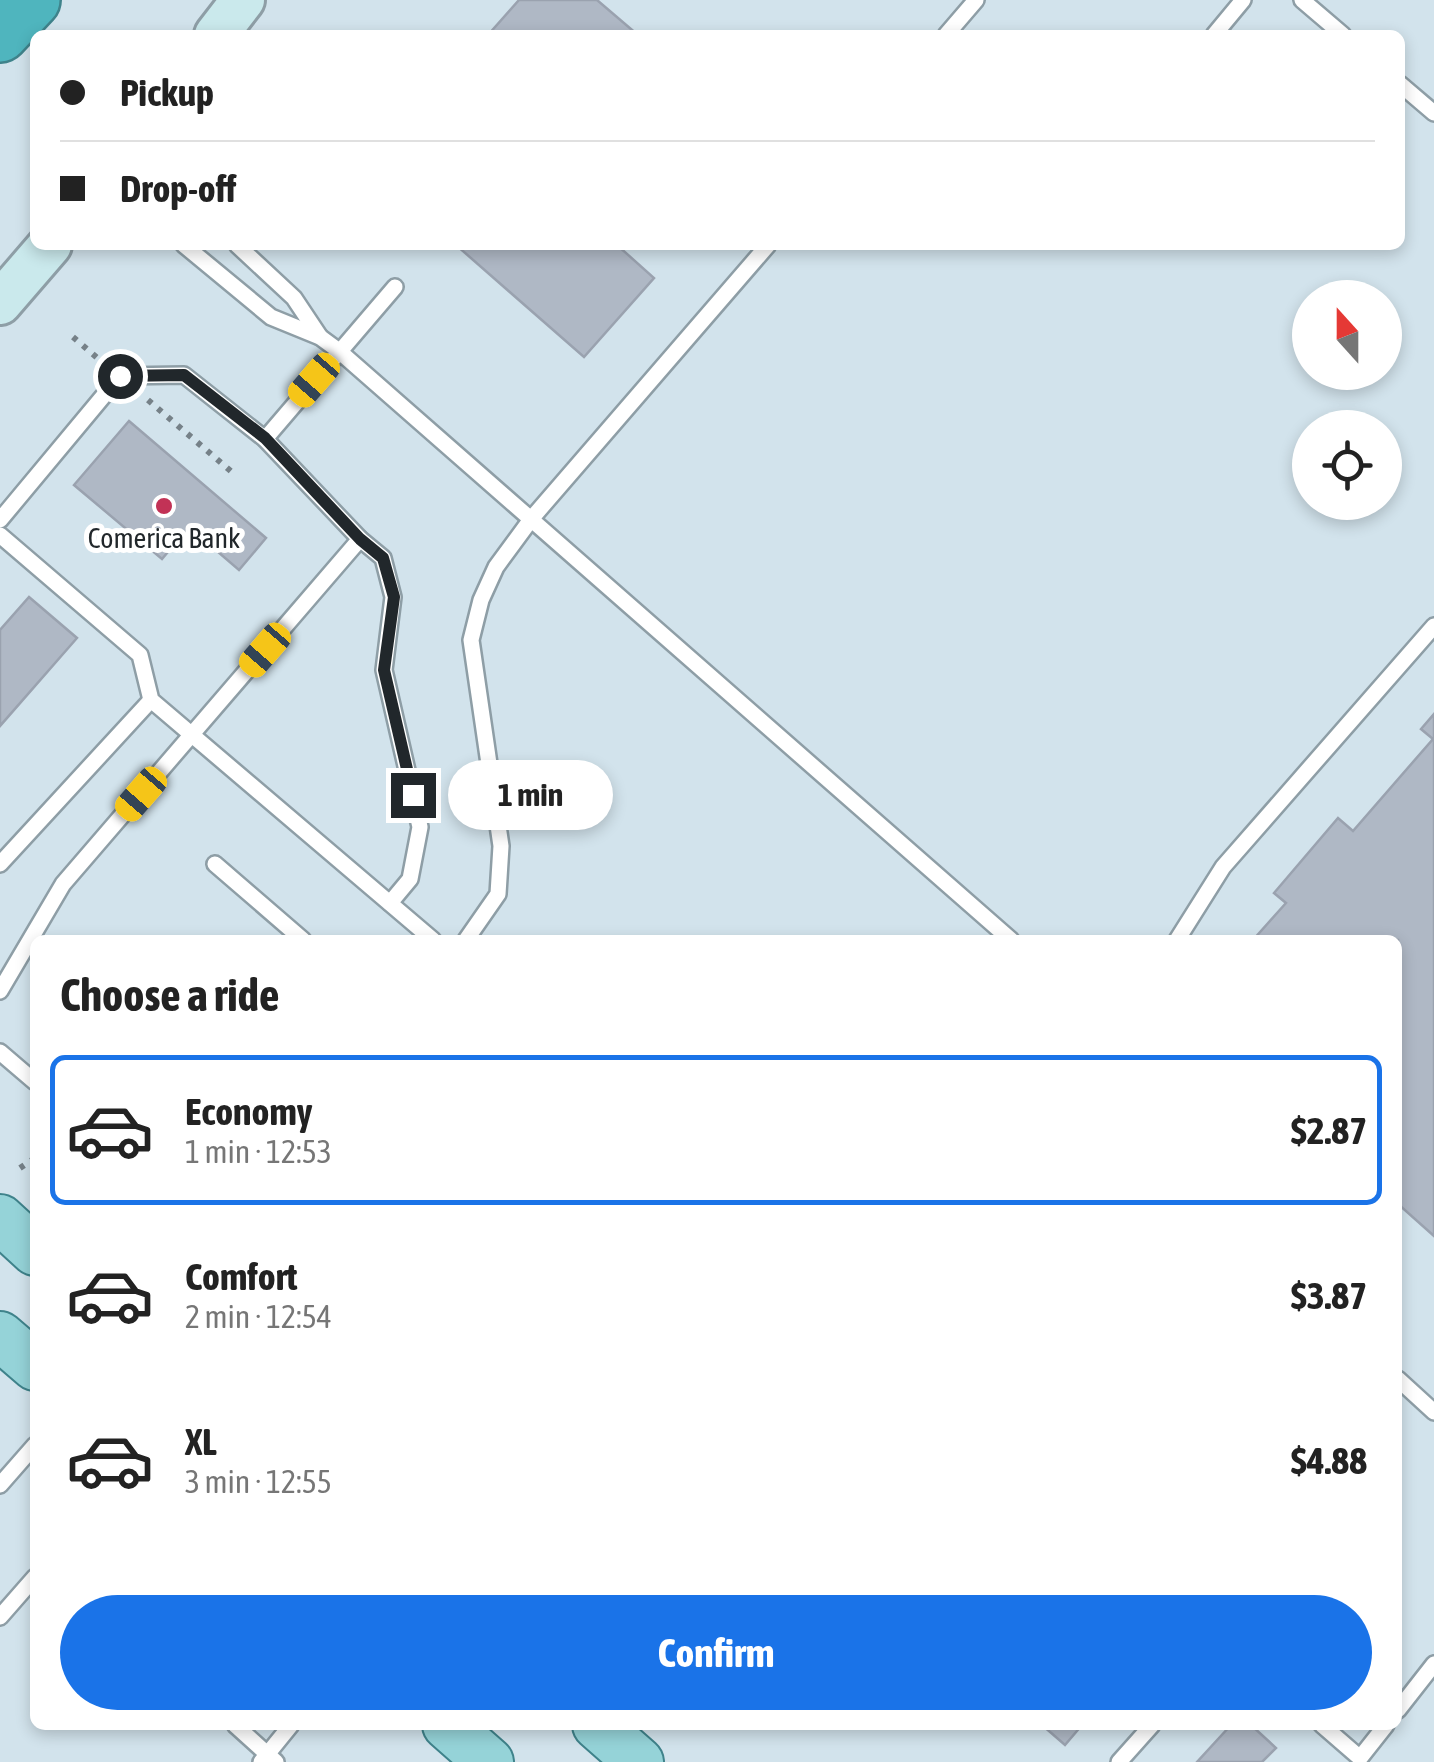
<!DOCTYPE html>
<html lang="en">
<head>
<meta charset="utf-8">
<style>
	:root { --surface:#fff; --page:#f6f6f6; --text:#222; --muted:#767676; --line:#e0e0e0; --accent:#1a73e8 }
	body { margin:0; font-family:"Asap Condensed",sans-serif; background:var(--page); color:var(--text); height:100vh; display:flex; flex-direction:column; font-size:38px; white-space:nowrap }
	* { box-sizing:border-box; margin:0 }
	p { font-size:32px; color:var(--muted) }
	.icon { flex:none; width:55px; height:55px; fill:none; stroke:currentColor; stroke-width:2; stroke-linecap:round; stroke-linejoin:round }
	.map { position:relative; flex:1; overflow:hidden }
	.side { position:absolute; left:30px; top:935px; width:1372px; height:795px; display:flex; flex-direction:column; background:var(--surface); border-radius:15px; box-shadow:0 5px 15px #0003 }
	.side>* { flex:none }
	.top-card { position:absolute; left:30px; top:30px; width:1375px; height:220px; border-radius:15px; box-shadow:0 5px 15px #0003; display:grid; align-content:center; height:220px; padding:0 30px; background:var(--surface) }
	.needle { width:65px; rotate:339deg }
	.buttons { position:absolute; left:1292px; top:280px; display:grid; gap:20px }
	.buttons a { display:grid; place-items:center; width:110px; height:110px; border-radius:50%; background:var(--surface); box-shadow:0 5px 15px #0003; font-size:50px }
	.end { position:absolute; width:45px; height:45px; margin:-22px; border:12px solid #21272b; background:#fff; box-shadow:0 0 0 5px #fff }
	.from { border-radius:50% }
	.bubble { position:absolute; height:70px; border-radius:35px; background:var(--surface); box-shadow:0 5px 15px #0003; font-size:32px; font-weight:700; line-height:70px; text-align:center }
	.car { position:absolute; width:30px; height:60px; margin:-30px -15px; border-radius:12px; box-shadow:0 0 8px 2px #0007; background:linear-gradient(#f5c518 24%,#345 0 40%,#f5c518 0 76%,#345 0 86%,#f5c518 0) }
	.top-card b { display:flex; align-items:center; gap:35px; height:95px; font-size:38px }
	.top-card b+b { border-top:2px solid var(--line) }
	.top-card i { width:25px; height:25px; background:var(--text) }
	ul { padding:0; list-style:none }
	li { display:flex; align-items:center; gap:30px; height:150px; margin:0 20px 15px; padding:0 10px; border:5px solid transparent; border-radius:15px }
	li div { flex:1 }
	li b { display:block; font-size:38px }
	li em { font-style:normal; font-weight:700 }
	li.selected { border-color:var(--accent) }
	li>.icon { width:90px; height:90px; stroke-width:1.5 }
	h2 { padding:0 30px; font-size:45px; line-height:120px }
	.action { display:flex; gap:20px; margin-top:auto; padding:20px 30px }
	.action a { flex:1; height:115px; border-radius:60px; background:var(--accent); color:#fff; font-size:40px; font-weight:700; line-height:115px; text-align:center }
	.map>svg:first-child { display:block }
	.building { fill:#afb8c5; stroke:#9aa2af; stroke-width:2.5 }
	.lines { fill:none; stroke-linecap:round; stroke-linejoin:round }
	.lane-casing { stroke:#8e9ea6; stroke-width:20 }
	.secondary-casing { stroke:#8e9ea6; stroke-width:48 }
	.primary-casing { stroke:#3f838b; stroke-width:52 }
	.highway-casing { stroke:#3f838b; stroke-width:60 }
	.path { stroke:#768188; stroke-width:6; stroke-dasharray:5 8; stroke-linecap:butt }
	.lane { stroke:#fff; stroke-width:15 }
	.secondary { stroke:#cae9ec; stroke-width:42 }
	.primary { stroke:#95d3d8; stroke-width:48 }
	.highway { stroke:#4fb5be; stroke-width:55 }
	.route { stroke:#21272b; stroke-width:12 }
	.poi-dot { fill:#c23256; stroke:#fff; stroke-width:4 }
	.labels { text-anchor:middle; stroke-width:10; stroke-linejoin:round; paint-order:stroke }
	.poi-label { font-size:28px; fill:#21272b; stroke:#fff }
</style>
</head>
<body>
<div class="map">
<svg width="1434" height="1762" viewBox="0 0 1434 1762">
	<rect width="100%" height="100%" fill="#d2e3ec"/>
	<!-- building -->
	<g class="building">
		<path d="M519,0H597L638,35H488Z"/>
		<path d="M456,245H617L654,278L584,357Z"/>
		<path d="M129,421L266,538L239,570L189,527L162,559L74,485Z"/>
		<path d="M29,597L77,638L0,726V630Z"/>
		<path d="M1434,714V1236L1398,1204V940H1253L1286,903L1274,893L1338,818L1353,831L1433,739L1421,729Z"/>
		<path d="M1042,1725H1082L1065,1745Z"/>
		<path d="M1231,1725H1251L1276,1748L1262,1762H1197Z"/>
	</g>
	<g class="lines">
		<defs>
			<g id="lane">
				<path d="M1302,0L1343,35"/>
				<path d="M946,35L976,0"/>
				<path d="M1214,35L1243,0"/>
				<path d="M1400,84L1434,113"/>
				<path d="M184,245L271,317L320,337L339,351L1011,940"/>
				<path d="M237,245L294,298L320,337"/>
				<path d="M265,439L395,287"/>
				<path d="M0,520L120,376L184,375L265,439L360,539L383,558L393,597L384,670L420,827L410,879L390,903"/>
				<path d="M0,535L140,655L151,700L433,940"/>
				<path d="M0,864L151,700"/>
				<path d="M215,864L303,940"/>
				<path d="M466,940L498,894L501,846L471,640L481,600L496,567L532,518L768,245"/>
				<path d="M1177,940L1223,867L1434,626"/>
				<path d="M0,991L63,884L360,539"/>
				<path d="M0,1052L35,1082"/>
				<path d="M1398,1379L1434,1412"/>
				<path d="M0,1485L35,1445"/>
				<path d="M0,1617L35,1577"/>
				<path d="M1398,1710L1434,1664"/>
				<path d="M235,1725L276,1762"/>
				<path d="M1322,1725L1360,1758L1386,1725"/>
				<path d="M261,1762L291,1725"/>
				<path d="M1119,1762L1152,1725"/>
			</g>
			<g id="secondary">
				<path d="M216,35L243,0"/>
				<path d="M0,303L50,245"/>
			</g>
			<g id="primary">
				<path d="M0,1219L35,1251"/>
				<path d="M0,1336L35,1366"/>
				<path d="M447,1725L489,1762"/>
				<path d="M597,1725L639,1762"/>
			</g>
			<path id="highway" d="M0,34L32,0"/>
		</defs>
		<!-- lane casing -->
		<use href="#lane" class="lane-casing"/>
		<!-- secondary casing -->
		<use href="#secondary" class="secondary-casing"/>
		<!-- primary casing -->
		<use href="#primary" class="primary-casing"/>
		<!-- highway casing -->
		<use href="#highway" class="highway-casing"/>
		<!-- path -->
		<g class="path">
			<path d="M73,337L102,362"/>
			<path d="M148,400L233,473"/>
			<path d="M20,1168L35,1158"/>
		</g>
		<!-- lane -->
		<use href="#lane" class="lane"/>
		<!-- secondary -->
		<use href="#secondary" class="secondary"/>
		<!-- primary -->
		<use href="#primary" class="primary"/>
		<!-- highway -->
		<use href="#highway" class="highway"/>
	</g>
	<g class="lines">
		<!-- route -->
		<path class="route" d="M120,376L184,375L265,438L360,539L383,558L394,597L384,670L413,795"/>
	</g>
	<!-- markers -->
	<circle class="poi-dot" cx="164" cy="506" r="10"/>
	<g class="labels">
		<!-- poi labels -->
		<g class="poi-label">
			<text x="164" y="548">Comerica Bank</text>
		</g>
	</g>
</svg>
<div class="buttons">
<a><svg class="needle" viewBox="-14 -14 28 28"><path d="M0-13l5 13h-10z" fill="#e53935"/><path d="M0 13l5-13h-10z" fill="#767676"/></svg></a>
<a><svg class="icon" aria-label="locate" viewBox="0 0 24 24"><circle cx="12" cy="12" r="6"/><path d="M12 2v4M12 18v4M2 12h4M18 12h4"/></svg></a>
</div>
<i class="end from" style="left:120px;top:376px"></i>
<i class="end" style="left:413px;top:795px"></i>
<div class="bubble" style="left:448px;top:760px;width:165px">1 min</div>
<i class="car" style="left:314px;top:380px;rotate:221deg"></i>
<i class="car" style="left:265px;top:650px;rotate:221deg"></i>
<i class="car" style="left:141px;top:794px;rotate:221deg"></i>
<div class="top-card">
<b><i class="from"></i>Pickup</b>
<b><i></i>Drop-off</b>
</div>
<section class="side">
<h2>Choose a ride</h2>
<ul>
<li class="selected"><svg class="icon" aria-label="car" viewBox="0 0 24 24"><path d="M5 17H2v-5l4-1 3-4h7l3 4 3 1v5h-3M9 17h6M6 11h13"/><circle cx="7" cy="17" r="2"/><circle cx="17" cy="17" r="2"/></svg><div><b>Economy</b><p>1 min · 12:53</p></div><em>$2.87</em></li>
<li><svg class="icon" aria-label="car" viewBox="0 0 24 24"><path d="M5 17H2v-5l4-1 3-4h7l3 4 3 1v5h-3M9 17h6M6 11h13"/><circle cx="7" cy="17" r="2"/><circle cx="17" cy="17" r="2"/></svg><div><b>Comfort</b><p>2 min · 12:54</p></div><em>$3.87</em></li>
<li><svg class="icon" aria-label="car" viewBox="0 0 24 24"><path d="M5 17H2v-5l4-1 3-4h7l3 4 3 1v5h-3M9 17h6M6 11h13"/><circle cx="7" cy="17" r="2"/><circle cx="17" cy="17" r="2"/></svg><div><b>XL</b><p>3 min · 12:55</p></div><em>$4.88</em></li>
</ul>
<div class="action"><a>Confirm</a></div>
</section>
</div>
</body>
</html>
